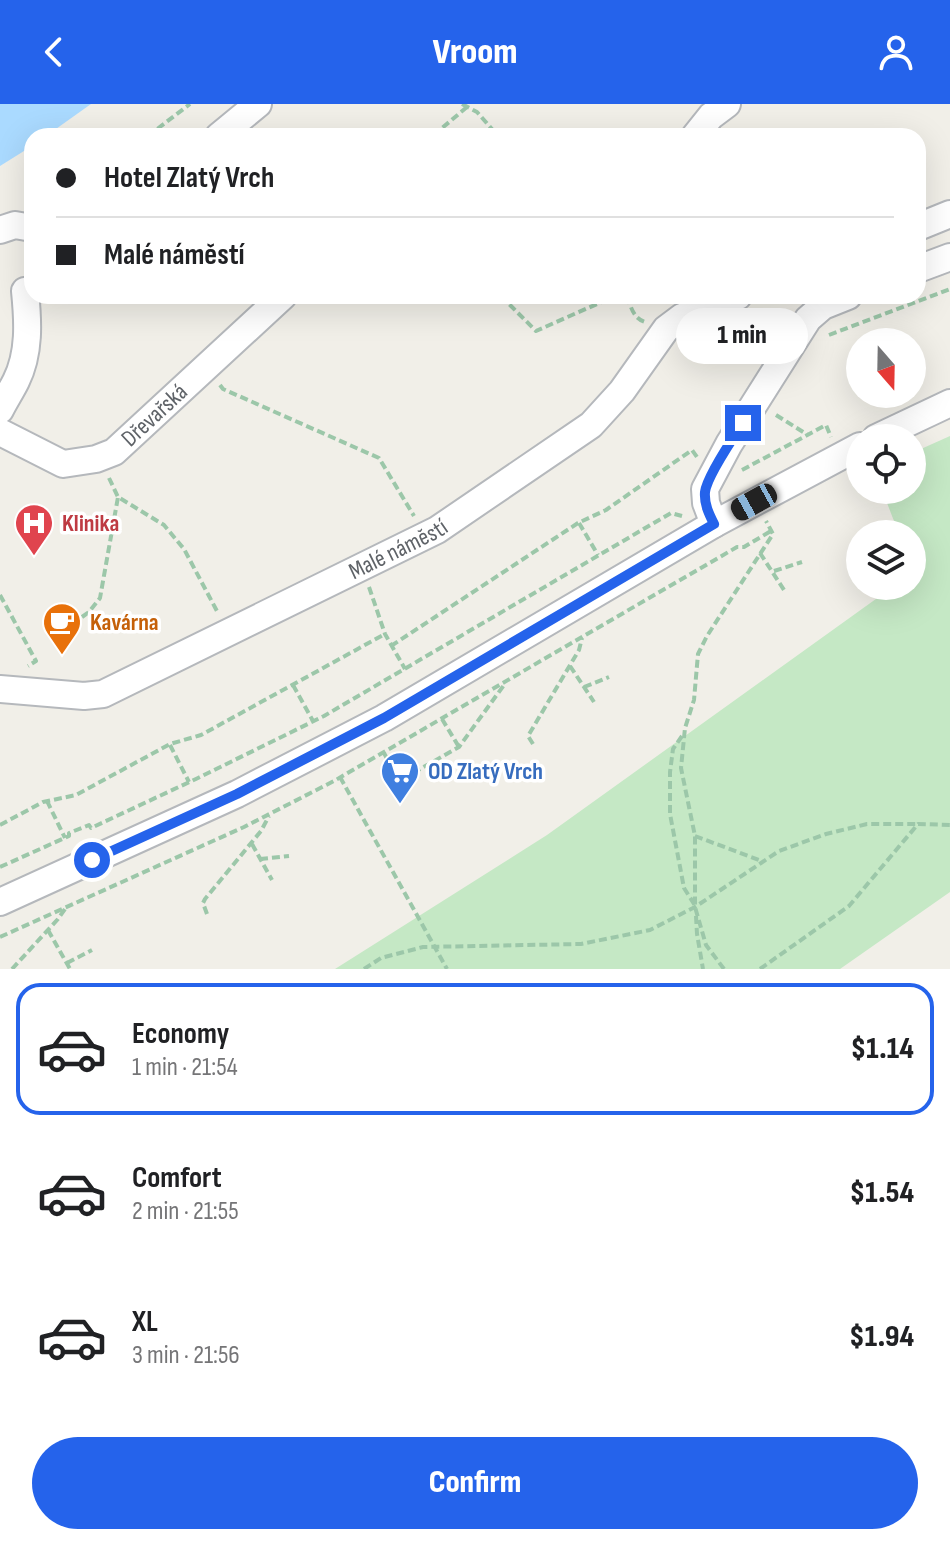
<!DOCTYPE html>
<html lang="en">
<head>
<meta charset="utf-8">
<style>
	:root { --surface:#fff; --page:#f6f6f6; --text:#202124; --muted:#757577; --line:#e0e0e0; --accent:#2563eb }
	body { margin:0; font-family:"Sofia Sans Condensed",sans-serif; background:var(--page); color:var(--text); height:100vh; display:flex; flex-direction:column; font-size:30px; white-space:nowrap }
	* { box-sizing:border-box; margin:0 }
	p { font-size:26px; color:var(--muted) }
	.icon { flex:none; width:44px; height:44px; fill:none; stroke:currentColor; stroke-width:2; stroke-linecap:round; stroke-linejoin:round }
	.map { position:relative; height:865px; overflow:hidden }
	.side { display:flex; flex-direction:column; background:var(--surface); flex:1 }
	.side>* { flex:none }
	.top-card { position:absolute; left:24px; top:24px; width:902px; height:176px; border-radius:24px; box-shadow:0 8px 32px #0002; display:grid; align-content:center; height:176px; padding:0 32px; background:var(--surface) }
	.needle { width:52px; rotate:160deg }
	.controls { position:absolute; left:846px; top:224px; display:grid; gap:16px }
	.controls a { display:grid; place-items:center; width:80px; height:80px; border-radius:50%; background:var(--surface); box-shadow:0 8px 32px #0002; font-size:40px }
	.end { position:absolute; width:36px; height:36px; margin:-18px; border:10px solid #2563eb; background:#fff; box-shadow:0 0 0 4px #fff }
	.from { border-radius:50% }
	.bubble { position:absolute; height:56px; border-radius:28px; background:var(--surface); box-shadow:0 8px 32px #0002; font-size:26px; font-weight:800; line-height:56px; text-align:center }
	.car { position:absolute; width:24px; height:48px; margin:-24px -12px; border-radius:10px; box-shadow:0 0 6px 2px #0007; background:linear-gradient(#222 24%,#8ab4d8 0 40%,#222 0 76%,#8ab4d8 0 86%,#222 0) }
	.top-card b { display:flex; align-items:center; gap:28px; height:76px; font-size:30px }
	.top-card b+b { border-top:2px solid var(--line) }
	.top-card i { width:20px; height:20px; background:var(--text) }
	ul { padding:14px 0 0; list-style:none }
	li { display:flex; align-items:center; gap:24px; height:132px; margin:0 16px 12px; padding:0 16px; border:4px solid transparent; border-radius:24px }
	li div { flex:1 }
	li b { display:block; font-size:30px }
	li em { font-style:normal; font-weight:800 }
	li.active { border-color:var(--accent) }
	li>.icon { width:72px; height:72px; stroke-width:1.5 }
	.cta { display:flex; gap:16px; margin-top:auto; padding:16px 32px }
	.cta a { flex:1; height:92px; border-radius:48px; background:var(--accent); color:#fff; font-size:32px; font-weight:800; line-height:92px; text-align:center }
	header { display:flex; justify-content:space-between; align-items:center; height:104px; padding:0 32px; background:var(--accent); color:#fff; font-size:36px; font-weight:800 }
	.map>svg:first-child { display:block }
	.green { fill:#c5e8c5 }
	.water { fill:#aadaff }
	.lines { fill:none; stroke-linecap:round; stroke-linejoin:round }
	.minor-casing { stroke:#b5b8bc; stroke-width:30 }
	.path { stroke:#9cc7a9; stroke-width:4; stroke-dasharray:8 4; stroke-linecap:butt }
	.minor { stroke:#fff; stroke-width:26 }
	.route { stroke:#2563eb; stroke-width:10 }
	.labels { text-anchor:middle; stroke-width:7; stroke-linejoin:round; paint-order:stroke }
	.street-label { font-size:24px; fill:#5f6368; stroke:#fff }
	.health-label { font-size:24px; font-weight:bold; fill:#be3a42; stroke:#fff; text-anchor:start }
	.food-label { font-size:24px; font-weight:bold; fill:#c56008; stroke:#fff; text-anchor:start }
	.shop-label { font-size:24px; font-weight:bold; fill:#366cbe; stroke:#fff; text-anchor:start }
</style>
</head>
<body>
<header><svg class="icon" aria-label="back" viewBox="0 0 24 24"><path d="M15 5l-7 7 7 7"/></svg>Vroom<svg class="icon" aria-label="person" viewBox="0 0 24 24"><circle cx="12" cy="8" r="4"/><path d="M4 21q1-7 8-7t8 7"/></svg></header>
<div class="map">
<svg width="950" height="865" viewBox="0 0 950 865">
	<rect width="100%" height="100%" fill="#f1efe8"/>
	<!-- green -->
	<path class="green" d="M950,332V788L840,865H335L547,731L894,482H912V469L914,467L912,463V430H899L882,386H912V349Z"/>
	<!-- water -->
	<path class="water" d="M0,0H91L46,32H32V42L0,62Z"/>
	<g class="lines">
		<defs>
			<g id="minor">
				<path d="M219,32L258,0"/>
				<path d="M695,32L711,12L727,0"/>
				<path d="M918,123L950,110"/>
				<path d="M0,126L15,121L32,124"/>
				<path d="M918,165L950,153"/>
				<path d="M0,306C5,296 11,287 16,277C30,249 28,217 25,187"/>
				<path id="s1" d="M0,328L63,360L96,355L114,348L283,192"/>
				<path d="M876,334L950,299"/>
				<path d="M714,420L706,399L705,385L729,340L808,215L823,202L848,192"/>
				<path id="s2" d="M0,585L84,592L103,590L437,426L591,321L622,287L666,225L682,213L738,192"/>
				<path d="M0,798L237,690L384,614L714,420L860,342"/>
			</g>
		</defs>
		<!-- minor casing -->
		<use href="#minor" class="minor-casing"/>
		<!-- path -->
		<g class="path">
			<path d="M462,0L477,8L498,32"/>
			<path d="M148,32L190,0"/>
			<path d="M435,32V30L467,3"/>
			<path d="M501,192L536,227L615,192"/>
			<path d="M627,192C631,203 633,214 645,218"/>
			<path d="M907,192L910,200"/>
			<path d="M744,213L759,234L767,240"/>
			<path d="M829,231L950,185"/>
			<path d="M220,281L223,285L379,354L414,412"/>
			<path d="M776,311L808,331"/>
			<path d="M742,366L826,321L831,333"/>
			<path d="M109,374L118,393L164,421L184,445L218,509"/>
			<path d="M579,419L598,451"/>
			<path d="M760,449L784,486"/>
			<path d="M774,467L802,458"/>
			<path d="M369,483L385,530L405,565"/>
			<path d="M0,491L36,557L28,562"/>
			<path d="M82,513L89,508L100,494L118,393"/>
			<path d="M391,542L578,419L606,406L692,346L697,353"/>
			<path d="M570,562L594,598"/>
			<path d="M293,581L313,617"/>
			<path d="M584,583L609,573"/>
			<path d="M442,615L459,643"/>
			<path d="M682,632L673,645L670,668V710L684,784L696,803"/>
			<path d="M533,640L528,632L579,546L582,534"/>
			<path d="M170,641L189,678"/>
			<path d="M384,649L399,677L459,643L504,581"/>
			<path d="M340,673L447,865"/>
			<path d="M47,697L65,734"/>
			<path d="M0,721L43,698L76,691L170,640L201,631L385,530"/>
			<path d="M695,732L759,756"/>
			<path d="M252,740L272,776"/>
			<path d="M260,755L289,752"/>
			<path d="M0,763L69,732V729L89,721L91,724L198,674L324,612L671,409L682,412"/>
			<path d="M207,810L203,799L205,795L261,727L269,712"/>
			<path d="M696,812L697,830L703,865"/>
			<path d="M48,826L70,865"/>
			<path d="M0,833L244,723L334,677L737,443H744L771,427"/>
			<path d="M67,859L92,846"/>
			<path d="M12,865L58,815L65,805"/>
			<path d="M364,865L381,854L423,843L581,840L650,826L695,803L779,747L826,730L867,720H918"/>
			<path d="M724,865L706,841L695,803V732L681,664L685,624L694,596L698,550L707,532L773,430L766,417"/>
			<path d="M760,865L849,802L918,720L950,721"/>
		</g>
		<!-- minor -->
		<use href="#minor" class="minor"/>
	</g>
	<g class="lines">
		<!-- route -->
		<path class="route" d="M92,756L237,690L384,614L714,420C709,410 704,400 705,388C707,372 733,334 743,319"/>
	</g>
	<!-- icons -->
	<defs>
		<symbol id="hospital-pin" viewBox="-11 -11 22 30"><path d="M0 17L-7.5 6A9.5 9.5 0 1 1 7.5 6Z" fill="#e0444e" stroke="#fff"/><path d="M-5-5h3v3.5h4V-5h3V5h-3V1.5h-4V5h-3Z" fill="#fff"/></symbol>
		<symbol id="cafe-pin" viewBox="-11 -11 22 30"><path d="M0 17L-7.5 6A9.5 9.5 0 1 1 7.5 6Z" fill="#e8710a" stroke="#fff"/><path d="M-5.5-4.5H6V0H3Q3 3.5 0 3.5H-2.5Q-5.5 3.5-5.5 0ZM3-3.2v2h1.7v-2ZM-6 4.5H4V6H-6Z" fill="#fff"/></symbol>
		<symbol id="supermarket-pin" viewBox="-11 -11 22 30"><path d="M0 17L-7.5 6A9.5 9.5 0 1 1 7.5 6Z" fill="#3f7fe0" stroke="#fff"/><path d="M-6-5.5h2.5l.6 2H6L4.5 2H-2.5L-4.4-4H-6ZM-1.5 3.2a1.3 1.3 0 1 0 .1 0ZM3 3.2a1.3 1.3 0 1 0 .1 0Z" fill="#fff"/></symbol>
	</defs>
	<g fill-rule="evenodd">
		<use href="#hospital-pin" x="12" y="397" width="44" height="60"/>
		<use href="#cafe-pin" x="40" y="496" width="44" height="60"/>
		<use href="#supermarket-pin" x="378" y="645" width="44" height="60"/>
	</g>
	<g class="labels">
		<!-- street labels -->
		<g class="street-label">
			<text dy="8" stroke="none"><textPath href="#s1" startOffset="178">Dřevařská</textPath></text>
			<text dy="8" stroke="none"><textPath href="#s2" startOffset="432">Malé náměstí</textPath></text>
		</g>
		<!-- health labels -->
		<g class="health-label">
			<text x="62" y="427">Klinika</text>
		</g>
		<!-- food labels -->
		<g class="food-label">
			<text x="90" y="526">Kavárna</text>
		</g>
		<!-- shop labels -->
		<g class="shop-label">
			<text x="428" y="675">OD Zlatý Vrch</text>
		</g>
	</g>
</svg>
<div class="controls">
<a><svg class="needle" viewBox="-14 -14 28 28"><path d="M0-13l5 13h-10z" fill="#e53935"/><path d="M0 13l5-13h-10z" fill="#757577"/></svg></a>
<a><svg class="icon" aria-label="locate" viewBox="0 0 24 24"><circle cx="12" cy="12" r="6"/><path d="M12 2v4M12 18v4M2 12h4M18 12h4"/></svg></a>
<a><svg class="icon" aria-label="layers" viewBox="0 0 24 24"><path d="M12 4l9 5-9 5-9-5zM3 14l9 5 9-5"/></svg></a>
</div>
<i class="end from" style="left:92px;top:756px"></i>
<i class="end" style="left:743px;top:319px"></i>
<div class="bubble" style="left:676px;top:204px;width:132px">1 min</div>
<i class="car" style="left:754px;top:398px;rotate:241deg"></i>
<div class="top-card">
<b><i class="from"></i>Hotel Zlatý Vrch</b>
<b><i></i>Malé náměstí</b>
</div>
</div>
<section class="side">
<ul>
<li class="active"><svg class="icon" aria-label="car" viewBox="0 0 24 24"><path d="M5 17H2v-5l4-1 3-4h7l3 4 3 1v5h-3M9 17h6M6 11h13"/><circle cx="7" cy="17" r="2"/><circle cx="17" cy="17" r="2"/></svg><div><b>Economy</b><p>1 min · 21:54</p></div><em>$1.14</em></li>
<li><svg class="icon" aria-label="car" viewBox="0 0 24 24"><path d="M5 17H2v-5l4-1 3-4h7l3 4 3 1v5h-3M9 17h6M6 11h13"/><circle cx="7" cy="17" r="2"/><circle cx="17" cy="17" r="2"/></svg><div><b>Comfort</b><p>2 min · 21:55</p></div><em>$1.54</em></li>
<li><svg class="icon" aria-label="car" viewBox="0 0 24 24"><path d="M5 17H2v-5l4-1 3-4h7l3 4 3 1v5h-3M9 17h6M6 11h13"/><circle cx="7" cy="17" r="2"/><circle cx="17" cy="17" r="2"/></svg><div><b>XL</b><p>3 min · 21:56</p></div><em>$1.94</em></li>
</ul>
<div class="cta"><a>Confirm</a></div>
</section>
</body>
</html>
